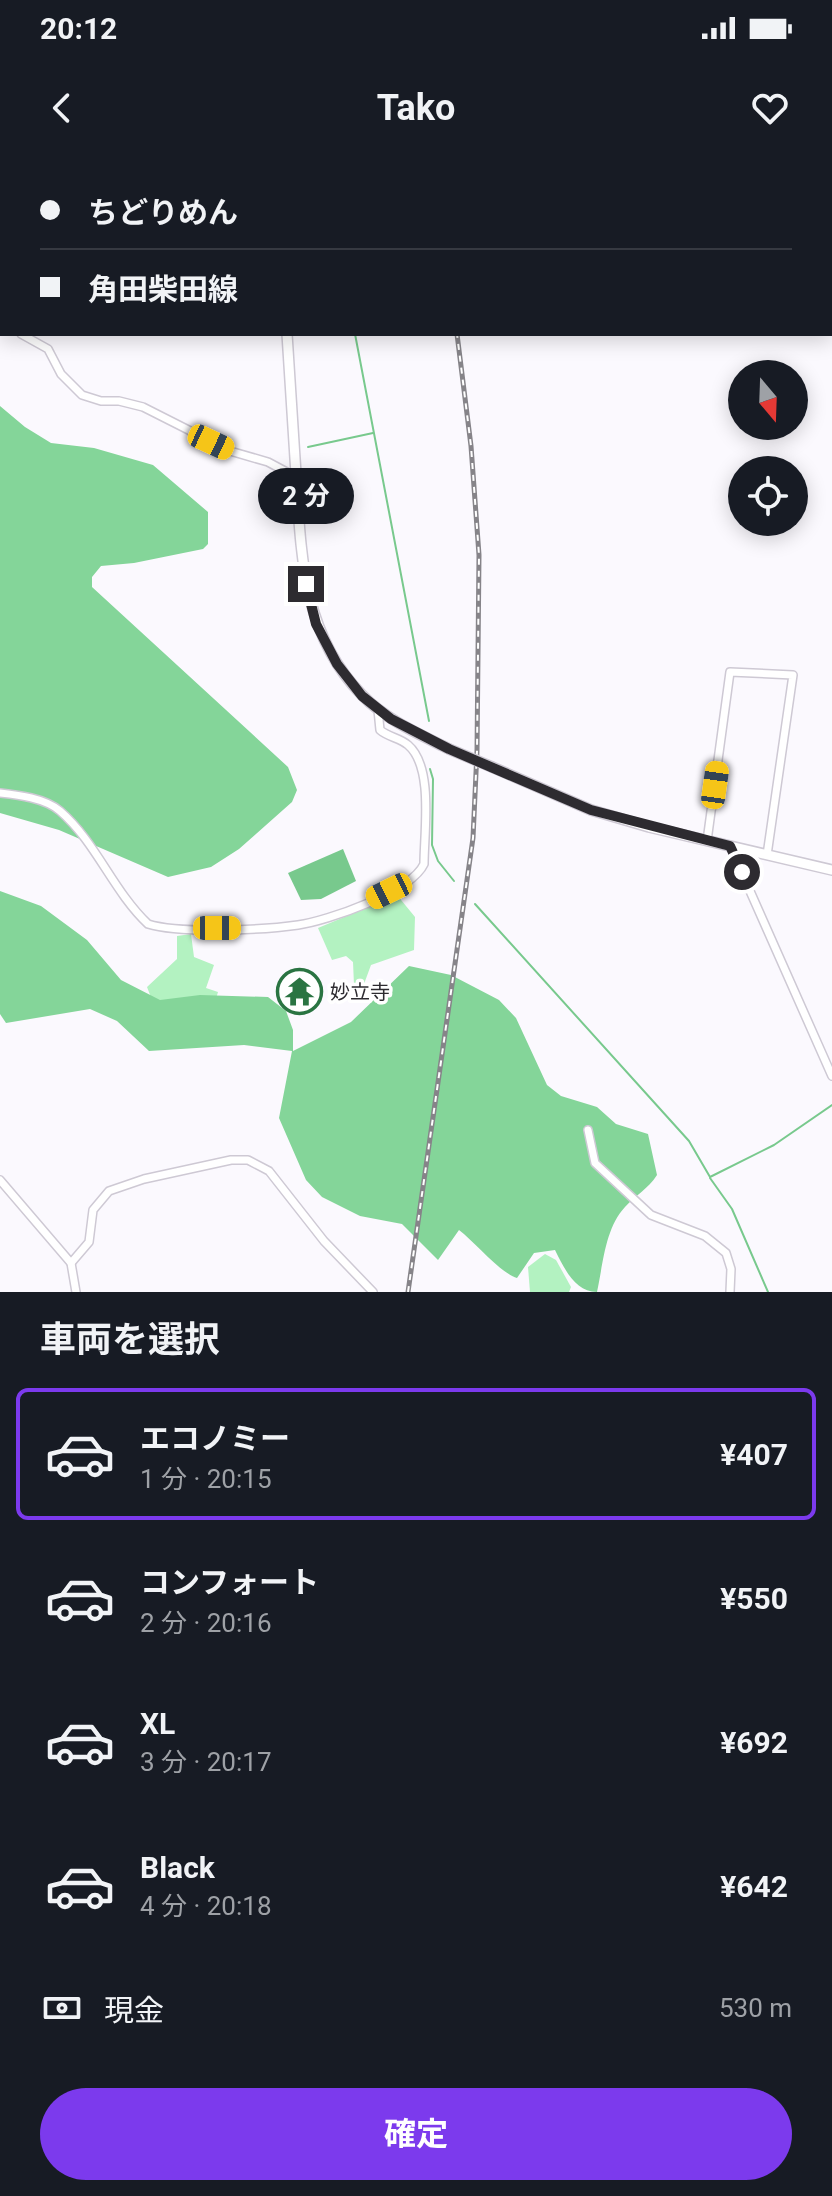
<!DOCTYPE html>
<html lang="ja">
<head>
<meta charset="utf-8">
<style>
	:root { --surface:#171b24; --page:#20242c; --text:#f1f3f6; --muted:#9ea1a6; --line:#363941; --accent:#7c3aed }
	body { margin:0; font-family:Roboto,"Noto Sans JP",sans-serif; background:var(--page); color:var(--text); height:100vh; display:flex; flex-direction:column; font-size:30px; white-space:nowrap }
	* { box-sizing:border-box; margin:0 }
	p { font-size:26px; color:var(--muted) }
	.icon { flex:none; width:44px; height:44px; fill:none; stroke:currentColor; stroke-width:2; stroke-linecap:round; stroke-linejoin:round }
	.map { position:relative; height:1132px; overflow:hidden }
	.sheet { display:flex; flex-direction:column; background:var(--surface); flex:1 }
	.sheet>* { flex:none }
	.banner { position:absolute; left:0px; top:0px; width:832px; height:176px; box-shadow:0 4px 20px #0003; display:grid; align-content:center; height:176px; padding:0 40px; background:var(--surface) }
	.needle { width:52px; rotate:161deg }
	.fabs { position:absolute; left:728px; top:200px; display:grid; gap:16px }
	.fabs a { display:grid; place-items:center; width:80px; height:80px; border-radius:50%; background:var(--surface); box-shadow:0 4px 20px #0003; font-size:40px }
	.end { position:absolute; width:36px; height:36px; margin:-18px; border:10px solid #2d2b30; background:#fff; box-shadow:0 0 0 4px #fff }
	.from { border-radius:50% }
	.bubble { position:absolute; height:56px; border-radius:28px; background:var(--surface); box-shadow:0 4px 20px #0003; font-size:26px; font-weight:700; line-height:56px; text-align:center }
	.car { position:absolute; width:24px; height:48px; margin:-24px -12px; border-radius:10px; box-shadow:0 0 6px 2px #0007; background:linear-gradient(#f5c518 24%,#345 0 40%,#f5c518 0 76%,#345 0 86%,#f5c518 0) }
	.banner b { display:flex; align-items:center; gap:28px; height:76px; font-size:30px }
	.banner b+b { border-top:2px solid var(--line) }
	.banner i { width:20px; height:20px; background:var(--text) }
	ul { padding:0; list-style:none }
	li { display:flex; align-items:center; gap:24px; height:132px; margin:0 16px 12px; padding:0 24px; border:4px solid transparent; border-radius:12px }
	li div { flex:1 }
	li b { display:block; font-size:30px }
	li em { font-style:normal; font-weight:700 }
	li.on { border-color:var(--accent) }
	li>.icon { width:72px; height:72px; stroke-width:1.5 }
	h2 { padding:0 40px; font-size:36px; line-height:96px }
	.pay { display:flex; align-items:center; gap:20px; height:88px; padding:0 40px; font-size:30px }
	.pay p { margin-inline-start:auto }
	.button { display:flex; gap:16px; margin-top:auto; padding:16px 40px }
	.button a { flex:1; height:92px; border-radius:48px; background:var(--accent); color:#fff; font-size:32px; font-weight:700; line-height:92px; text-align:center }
	.status { display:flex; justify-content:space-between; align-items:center; height:56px; padding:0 40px; background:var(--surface); direction:ltr }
	.status svg { height:22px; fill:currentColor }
	header { display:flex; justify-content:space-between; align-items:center; height:104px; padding:0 40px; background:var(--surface); font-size:36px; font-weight:700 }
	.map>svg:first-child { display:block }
	.green { fill:#b3f2c1 }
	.forest { fill:#84d599 }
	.water { fill:#78c98d }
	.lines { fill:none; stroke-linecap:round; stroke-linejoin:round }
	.stream { stroke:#78c98d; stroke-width:2 }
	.minor-casing { stroke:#cec9d4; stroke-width:10 }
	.major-casing { stroke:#cec9d4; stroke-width:12 }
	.minor { stroke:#fff; stroke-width:7 }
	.major { stroke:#fff; stroke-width:9 }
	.rail-casing { stroke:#868489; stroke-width:5 }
	.rail { stroke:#fff; stroke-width:2; stroke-dasharray:6; stroke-linecap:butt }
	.major-bridge-casing { stroke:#cec9d4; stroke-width:12; stroke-linecap:butt }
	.major-bridge { stroke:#fff; stroke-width:9 }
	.route { stroke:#2d2b30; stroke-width:10 }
	.labels { text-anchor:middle; stroke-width:7; stroke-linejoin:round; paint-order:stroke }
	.poi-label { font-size:20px; fill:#2d2b30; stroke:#fff; text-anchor:start }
</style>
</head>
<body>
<div class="status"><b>20:12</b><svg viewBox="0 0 49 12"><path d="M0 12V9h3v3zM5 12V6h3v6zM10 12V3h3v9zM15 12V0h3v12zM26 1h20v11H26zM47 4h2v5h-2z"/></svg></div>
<header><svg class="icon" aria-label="back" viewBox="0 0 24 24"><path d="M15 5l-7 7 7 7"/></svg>Tako<svg class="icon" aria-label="heart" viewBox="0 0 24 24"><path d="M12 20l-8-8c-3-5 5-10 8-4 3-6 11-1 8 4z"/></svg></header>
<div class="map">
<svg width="832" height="1132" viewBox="0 0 832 1132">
	<rect width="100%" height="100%" fill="#fbf9fe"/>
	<!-- green -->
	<g class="green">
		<path d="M397,735L415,757L414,790L371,805L364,824L354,825L353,802L346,796L332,800L318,768Z"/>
		<path d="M191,774L194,797L214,805L206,828L218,832L207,869L152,840L147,827L177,799V776Z"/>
		<path d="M545,1094L556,1100L571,1127L569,1132H530L528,1107Z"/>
	</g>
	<!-- forest -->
	<g class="forest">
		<path d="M0,0H273L2,2V27Z"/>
		<path d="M0,246L25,267L51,283L94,288L153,305L208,352V384L203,389L134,403L101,406L92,417V427L288,607L297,630L292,642L239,689L211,707L168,717L59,670L0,653Z"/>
		<path d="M0,731L41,746L87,780L121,820L160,840L200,835L268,837L286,851L293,870V891L351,862L409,806L451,815L499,840L516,858L547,925L561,936L597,947L616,964L648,974L657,1015C648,1029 636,1035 625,1047C605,1068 603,1105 597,1132C575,1132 564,1108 555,1090L534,1093L517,1118C500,1113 476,1083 459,1070L438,1100L402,1064L360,1056L322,1037L306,1020L279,958L292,891L244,885L149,891L117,861L90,849L6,863L0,854Z"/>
	</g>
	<!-- water -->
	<path class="water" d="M343,689L356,721L321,739L301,740L288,713Z"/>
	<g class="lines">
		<!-- stream -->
		<g class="stream">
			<path d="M355,174L429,561"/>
			<path d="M308,287L373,273"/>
			<path d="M430,609L433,619L432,685L438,701L454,721"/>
			<path d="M475,744L689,981L710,1017L774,985L832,945"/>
			<path d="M710,1018L732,1049L768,1132"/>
		</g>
		<defs>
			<g id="minor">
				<path d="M0,162L2,164"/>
				<path d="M21,174L48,189L61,214L82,235L101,241H119L143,247L230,291L268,302L296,317"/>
				<path d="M0,633C18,635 45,638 60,651C96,682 113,731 148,764C180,774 263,770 298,765C327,761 411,732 424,704C424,672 434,607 408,585C400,578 388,577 380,570L378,550"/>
				<path d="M707,681L730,512L793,515L767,695"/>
				<path d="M730,686L832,916"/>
				<path d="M588,970L595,1003L651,1055L705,1076L726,1093L731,1109L730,1132"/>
				<path d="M0,1020L71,1103L76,1132"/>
				<path d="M71,1103L89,1082L93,1050L109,1031L144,1019L231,1000H248L269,1011L324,1081L373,1132"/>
			</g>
			<g id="major">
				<path d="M275,0L276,2"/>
				<path d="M287,174C290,221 293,267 296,314C301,393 302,474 362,535C386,560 419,574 449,589"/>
				<path d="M492,607L591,650L649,667L832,710"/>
			</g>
		</defs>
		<!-- minor casing -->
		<use href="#minor" class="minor-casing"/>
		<!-- major casing -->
		<use href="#major" class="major-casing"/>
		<!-- minor -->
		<use href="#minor" class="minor"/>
		<!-- major -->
		<use href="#major" class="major"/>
		<defs>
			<g id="rail">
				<path d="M427,0V2"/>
				<path d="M408,1132L473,678L477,591L479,395L471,286L457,174"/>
			</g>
		</defs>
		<!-- rail casing -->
		<use href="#rail" class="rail-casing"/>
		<!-- rail -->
		<use href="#rail" class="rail"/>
		<defs>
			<path id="major-bridge" d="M449,589L492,607"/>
		</defs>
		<!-- major-bridge casing -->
		<use href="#major-bridge" class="major-bridge-casing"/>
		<!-- major-bridge -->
		<use href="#major-bridge" class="major-bridge"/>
	</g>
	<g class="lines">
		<!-- route -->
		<path class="route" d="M306,424L316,464L337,504L362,536L391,559L449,589L591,650L730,686L742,712"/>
	</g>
	<!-- icons -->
	<defs>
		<symbol id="temple-ring" viewBox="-11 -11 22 22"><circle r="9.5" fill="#fff" stroke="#2a7442" stroke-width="1.5"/><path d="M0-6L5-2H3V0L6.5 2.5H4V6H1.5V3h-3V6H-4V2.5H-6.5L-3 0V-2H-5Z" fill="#2a7442"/></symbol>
	</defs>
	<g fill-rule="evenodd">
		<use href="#temple-ring" x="274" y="806" width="51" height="51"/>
	</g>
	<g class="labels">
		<!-- poi labels -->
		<g class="poi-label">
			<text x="330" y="839">妙立寺</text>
		</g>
	</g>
</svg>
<div class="fabs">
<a><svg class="needle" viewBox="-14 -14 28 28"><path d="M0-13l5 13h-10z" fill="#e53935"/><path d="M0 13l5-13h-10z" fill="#9ea1a6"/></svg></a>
<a><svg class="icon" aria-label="locate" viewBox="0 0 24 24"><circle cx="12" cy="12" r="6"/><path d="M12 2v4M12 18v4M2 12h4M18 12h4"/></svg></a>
</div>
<i class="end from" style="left:742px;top:712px"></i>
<i class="end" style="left:306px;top:424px"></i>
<div class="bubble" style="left:258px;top:308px;width:96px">2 分</div>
<i class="car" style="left:211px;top:282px;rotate:115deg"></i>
<i class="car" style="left:715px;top:625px;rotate:8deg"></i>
<i class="car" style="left:389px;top:731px;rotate:244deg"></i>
<i class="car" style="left:217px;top:768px;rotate:90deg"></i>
<div class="banner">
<b><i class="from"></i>ちどりめん</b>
<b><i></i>角田柴田線</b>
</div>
</div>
<section class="sheet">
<h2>車両を選択</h2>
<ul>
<li class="on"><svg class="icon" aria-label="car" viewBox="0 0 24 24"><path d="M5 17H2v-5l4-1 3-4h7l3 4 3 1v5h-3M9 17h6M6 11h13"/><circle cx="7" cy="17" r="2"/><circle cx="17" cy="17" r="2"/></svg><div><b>エコノミー</b><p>1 分 · 20:15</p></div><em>¥407</em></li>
<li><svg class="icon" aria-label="car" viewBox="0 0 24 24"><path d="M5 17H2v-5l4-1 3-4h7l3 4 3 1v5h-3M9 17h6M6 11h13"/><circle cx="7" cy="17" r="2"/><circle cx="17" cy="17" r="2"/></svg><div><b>コンフォート</b><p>2 分 · 20:16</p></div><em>¥550</em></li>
<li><svg class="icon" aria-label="car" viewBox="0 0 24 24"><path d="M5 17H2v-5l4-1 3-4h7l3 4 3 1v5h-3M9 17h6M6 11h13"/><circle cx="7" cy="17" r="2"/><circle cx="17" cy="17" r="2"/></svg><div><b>XL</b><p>3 分 · 20:17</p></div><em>¥692</em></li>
<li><svg class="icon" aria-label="car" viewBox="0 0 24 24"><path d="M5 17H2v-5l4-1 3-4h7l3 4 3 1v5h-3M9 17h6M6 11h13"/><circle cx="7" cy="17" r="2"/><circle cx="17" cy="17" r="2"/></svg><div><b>Black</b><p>4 分 · 20:18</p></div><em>¥642</em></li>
</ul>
<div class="pay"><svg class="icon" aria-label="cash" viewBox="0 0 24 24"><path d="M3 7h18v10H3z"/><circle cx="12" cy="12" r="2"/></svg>現金<p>530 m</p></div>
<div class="button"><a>確定</a></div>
</section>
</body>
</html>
